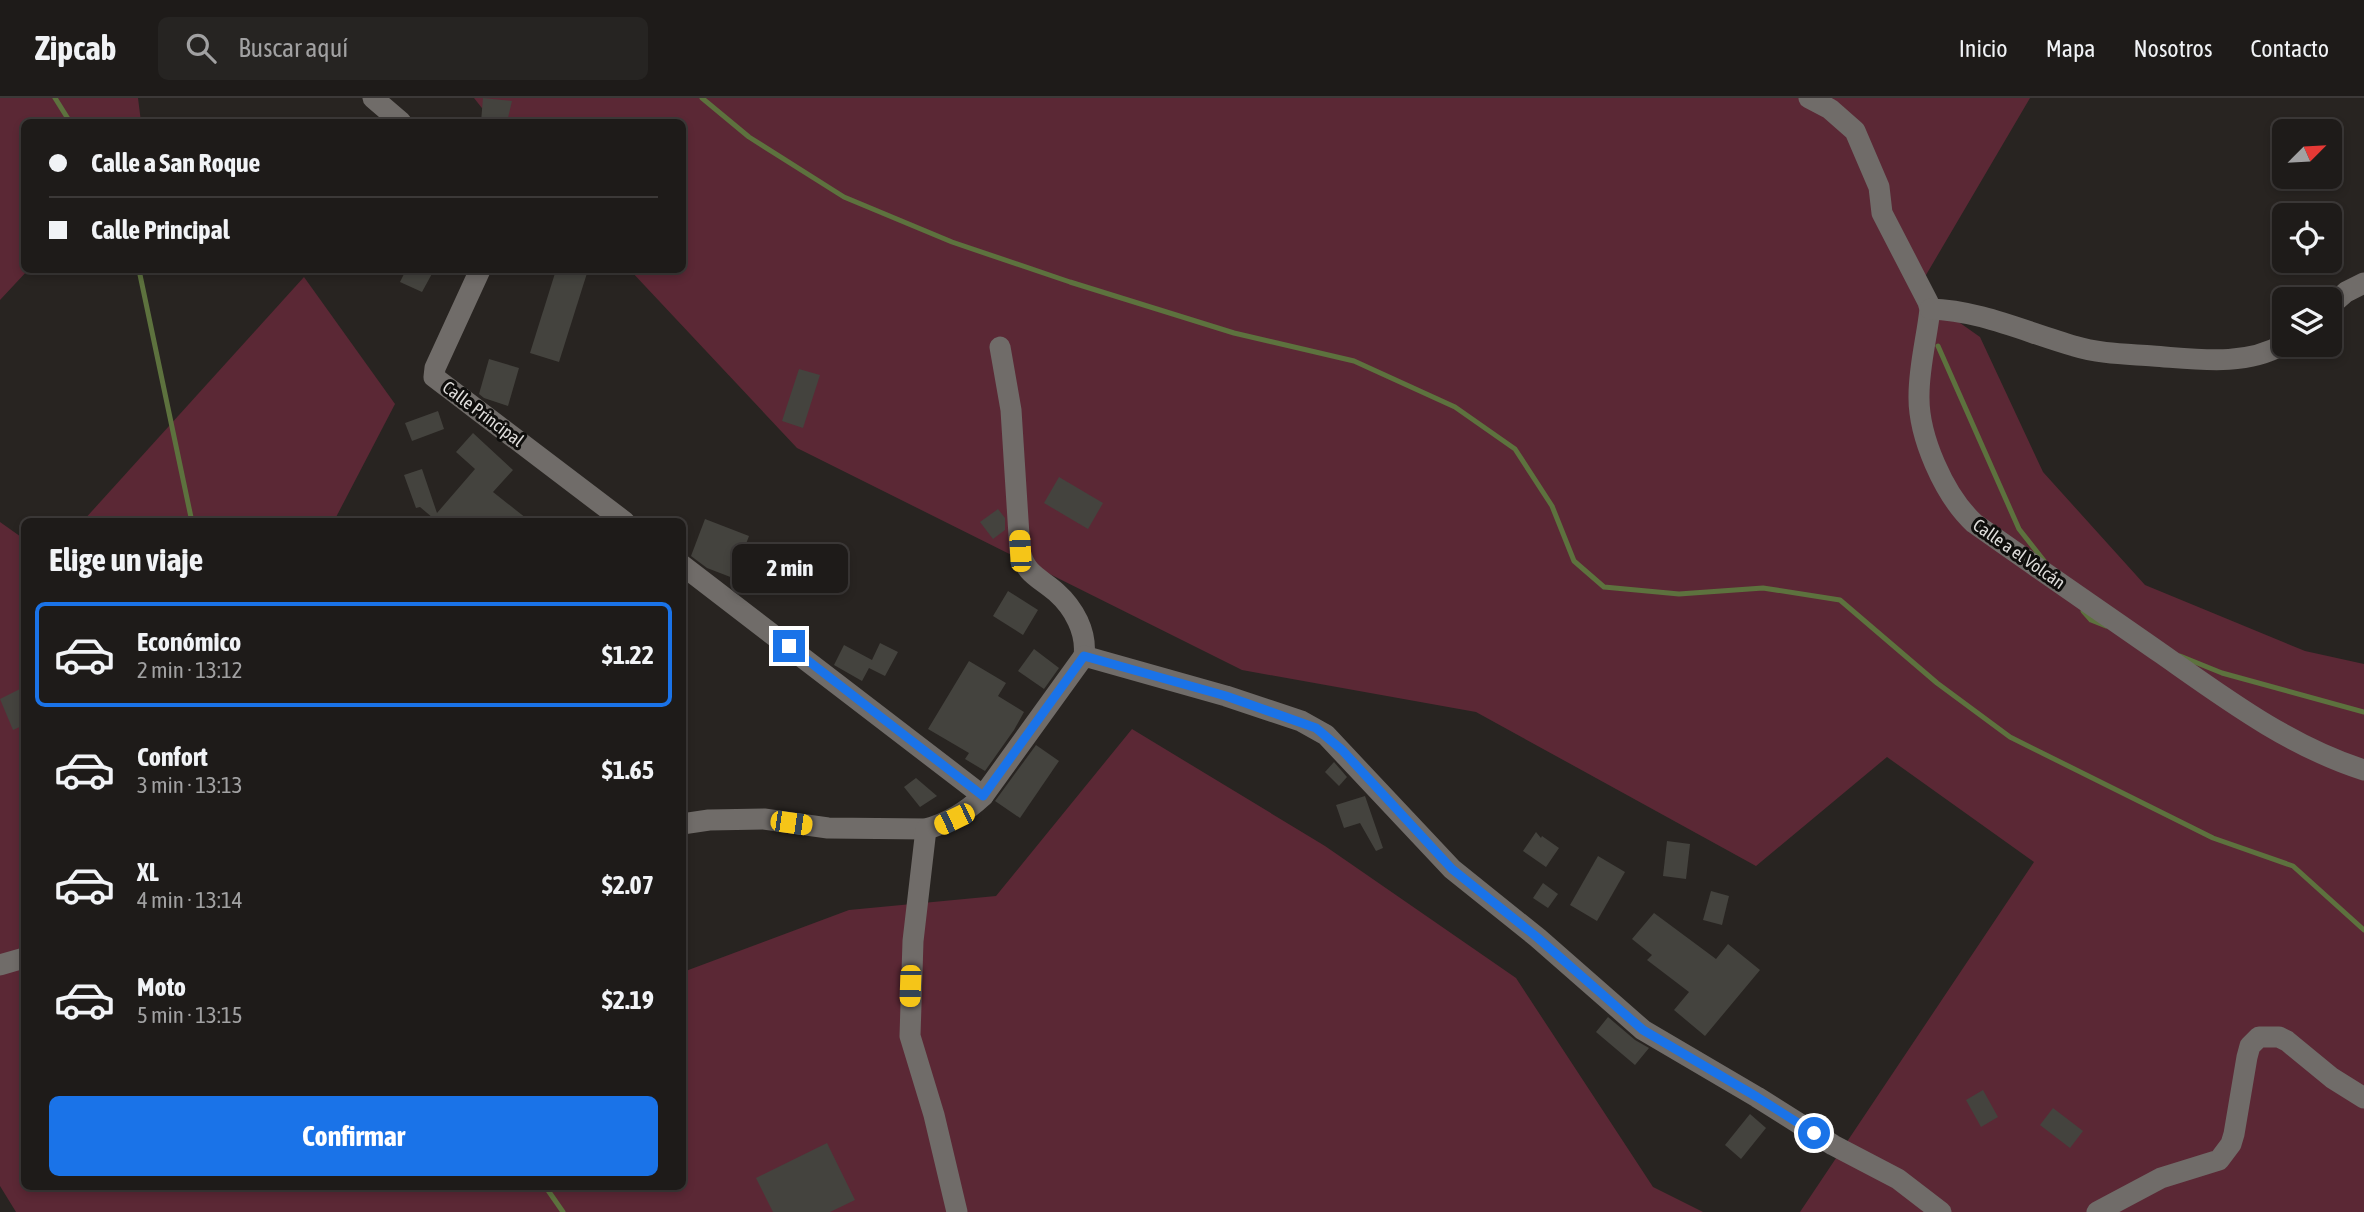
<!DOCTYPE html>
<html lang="es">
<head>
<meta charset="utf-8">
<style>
	:root { --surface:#1e1b19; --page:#262422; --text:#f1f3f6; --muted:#a1a1a2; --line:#3c3938; --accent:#1a73e8 }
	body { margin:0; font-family:"Asap Condensed",sans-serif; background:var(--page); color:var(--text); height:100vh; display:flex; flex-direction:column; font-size:26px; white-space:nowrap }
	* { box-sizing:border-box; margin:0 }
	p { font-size:23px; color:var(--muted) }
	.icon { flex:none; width:38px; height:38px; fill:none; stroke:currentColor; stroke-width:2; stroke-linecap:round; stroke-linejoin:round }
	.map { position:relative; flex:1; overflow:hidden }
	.sheet { position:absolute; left:21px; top:420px; width:665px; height:672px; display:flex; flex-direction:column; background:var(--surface); border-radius:10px; box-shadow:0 4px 10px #0003,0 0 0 2px var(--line) }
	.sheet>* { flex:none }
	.hud { position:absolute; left:21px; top:21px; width:665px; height:154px; border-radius:10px; box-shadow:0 4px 10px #0003,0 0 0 2px var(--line); display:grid; align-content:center; height:154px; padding:0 28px; background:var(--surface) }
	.needle { width:46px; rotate:66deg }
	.controls { position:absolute; left:2272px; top:21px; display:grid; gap:14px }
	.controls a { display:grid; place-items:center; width:70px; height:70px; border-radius:10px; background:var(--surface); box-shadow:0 4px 10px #0003,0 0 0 2px var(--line); font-size:35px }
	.end { position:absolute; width:32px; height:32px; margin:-16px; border:9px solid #1a73e8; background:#fff; box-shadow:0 0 0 4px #fff }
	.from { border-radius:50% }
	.bubble { position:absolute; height:49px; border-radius:10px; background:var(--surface); box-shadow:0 4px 10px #0003,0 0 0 2px var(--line); font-size:23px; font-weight:700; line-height:49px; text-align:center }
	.car { position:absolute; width:21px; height:42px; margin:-21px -10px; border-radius:9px; box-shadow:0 0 5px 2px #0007; background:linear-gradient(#f5c518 24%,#345 0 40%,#f5c518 0 76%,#345 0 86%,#f5c518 0) }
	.hud b { display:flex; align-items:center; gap:24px; height:66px; font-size:26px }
	.hud b+b { border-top:2px solid var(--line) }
	.hud i { width:18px; height:18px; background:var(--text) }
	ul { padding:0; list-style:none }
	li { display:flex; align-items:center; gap:21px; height:105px; margin:0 14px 10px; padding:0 14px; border:4px solid transparent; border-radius:10px }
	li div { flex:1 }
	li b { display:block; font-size:26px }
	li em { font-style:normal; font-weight:700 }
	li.on { border-color:var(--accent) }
	li>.icon { width:63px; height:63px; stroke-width:1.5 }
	h2 { padding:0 28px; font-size:32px; line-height:84px }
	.primary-button { display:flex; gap:14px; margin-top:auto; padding:14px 28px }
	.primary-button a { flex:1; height:80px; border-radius:10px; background:var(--accent); color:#fff; font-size:28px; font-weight:700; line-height:80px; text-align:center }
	header { display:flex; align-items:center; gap:42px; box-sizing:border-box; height:98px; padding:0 35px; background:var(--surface); border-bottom:2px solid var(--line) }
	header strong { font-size:33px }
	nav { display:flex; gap:38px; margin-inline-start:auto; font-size:24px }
	.search { width:490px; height:63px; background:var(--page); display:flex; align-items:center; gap:18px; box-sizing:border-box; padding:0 24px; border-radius:10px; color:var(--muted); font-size:26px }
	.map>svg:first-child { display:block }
	.green { fill:#5b2835 }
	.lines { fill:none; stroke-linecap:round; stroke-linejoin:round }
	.stream { stroke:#5d723e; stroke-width:5 }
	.building { fill:#44433e }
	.minor { stroke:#706c69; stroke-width:21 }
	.route { stroke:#1a73e8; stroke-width:9 }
	.labels { text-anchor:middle; stroke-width:6; stroke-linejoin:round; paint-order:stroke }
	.street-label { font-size:18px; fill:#dfdddb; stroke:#0f0e0c }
</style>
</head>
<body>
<header>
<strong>Zipcab</strong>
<div class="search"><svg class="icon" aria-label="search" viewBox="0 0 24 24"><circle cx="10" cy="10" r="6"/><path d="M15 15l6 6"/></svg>Buscar aquí</div>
<nav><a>Inicio</a><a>Mapa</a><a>Nosotros</a><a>Contacto</a></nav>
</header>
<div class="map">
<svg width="2364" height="1114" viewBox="0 0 2364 1114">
	<rect width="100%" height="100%" fill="#282421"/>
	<!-- green -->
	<g class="green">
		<path d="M0,0H138L141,24H24V172H28L0,202Z"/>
		<path d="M474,0H2030L1916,194L1980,239L2043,374L2145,487L2305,553L2364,566V1114H1800L2034,764L1887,659L1756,768L1476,614L1242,572L797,350L630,172H682V24H493Z"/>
		<path d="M304,179L395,306L334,423H83Z"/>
		<path d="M0,424L24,441V1088H682L683,874L849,812L996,798L1132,631L1325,748L1516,880L1653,1089L1703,1114H16L0,1088Z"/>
	</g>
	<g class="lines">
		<!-- stream -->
		<g class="stream">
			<path d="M55,0L70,24"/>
			<path d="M702,0L749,39L844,99L952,144L1070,184L1234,235L1354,263L1455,309L1515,351L1552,408L1574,463L1604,489L1679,496L1763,490L1840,502L1937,585L2010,639L2213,740L2293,768L2364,832"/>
			<path d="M139,172L192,424"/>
			<path d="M1938,248L2019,431L2045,464"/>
			<path d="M2083,513L2091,522L2106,528"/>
			<path d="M2180,558L2222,575L2364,614"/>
			<path d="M545,1088L563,1114"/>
		</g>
	</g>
	<!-- building -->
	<g class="building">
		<path d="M483,0L512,3L507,24H481Z"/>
		<path d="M406,172H434L422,194L400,184Z"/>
		<path d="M556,172H588L559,264L530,255Z"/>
		<path d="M489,261L519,270L508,308L484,300L479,296Z"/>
		<path d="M799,271L820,277L803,330L782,323Z"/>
		<path d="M438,313L444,331L412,343L405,325Z"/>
		<path d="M473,335L513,372L493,394L531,424H430L433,420L420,409L416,410L404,377L422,371L437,415L475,371L456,354Z"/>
		<path d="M1059,379L1103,405L1088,431L1044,405Z"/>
		<path d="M998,411L1005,420V432L993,441L980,424Z"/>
		<path d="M705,421L749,438L733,480L707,470L691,458Z"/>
		<path d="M1008,493L1038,512L1023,537L993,518Z"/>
		<path d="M880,545L898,554L885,578L869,570L862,583L834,567L844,547L872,562Z"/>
		<path d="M1034,551L1059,570L1044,591L1018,573Z"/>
		<path d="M969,563L1006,585L998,598L1024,614L1014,632L985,673L965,661L969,655L928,631Z"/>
		<path d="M24,589V627L13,632L0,601Z"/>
		<path d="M1036,647L1059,663L1020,720L995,703Z"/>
		<path d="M1334,664L1347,679L1339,688L1325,674Z"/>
		<path d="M916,680L937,698L920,709L904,689Z"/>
		<path d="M1365,698L1383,750L1376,753L1360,725L1344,730L1336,707Z"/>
		<path d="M1536,734L1541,740L1542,738L1559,750L1546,769L1523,753Z"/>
		<path d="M1667,743L1690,746L1686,781L1663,778Z"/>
		<path d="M1598,758L1625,774L1597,823L1570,807Z"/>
		<path d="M1543,785L1558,796L1548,810L1533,800Z"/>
		<path d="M1711,793L1729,798L1722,827L1703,822Z"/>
		<path d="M1654,815L1716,861L1728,846L1760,872L1705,938L1674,912L1689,894L1647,862L1652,857L1632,841Z"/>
		<path d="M1608,919L1635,942L1649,950L1635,967L1596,934Z"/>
		<path d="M1983,992L1998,1019L1981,1029L1966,1002Z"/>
		<path d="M2053,1010L2083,1033L2070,1050L2040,1027Z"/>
		<path d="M1750,1016L1766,1030L1741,1061L1725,1047Z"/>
		<path d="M827,1045L855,1102L830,1114H773L756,1080Z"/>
	</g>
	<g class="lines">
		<!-- minor -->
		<g class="minor">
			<path d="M373,0L401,24"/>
			<path d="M1809,0L1830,11L1855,33L1879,89L1882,115L1928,204L1930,211C1927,239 1919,268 1919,297C1918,338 1944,397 1974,425C2036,469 2099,512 2162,556C2226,601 2289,648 2364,672"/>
			<path d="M480,172L435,270L434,279L625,424"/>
			<path d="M2329,209L2346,194L2364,185"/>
			<path d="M1930,211C1979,212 2028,235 2074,248C2100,256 2127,256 2153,258C2196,261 2245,269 2284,246"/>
			<path d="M1000,249L1011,312L1020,453C1026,477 1039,479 1056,494C1074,510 1087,534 1084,558"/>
			<path d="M682,467L983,698"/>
			<path d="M682,726L709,722L764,721L828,730L926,731C949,725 966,714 983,698L1084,558L1226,598L1301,623L1326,637L1452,771L1538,840L1643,932L1757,999L1833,1047L1898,1081L1941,1114"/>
			<path d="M926,731L913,843L910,938L934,1017L957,1114"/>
			<path d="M0,867L24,860"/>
			<path d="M2097,1114L2161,1080L2219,1062L2231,1046L2234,1036L2247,959L2250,948L2259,939H2279L2287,943L2332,980L2364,1000"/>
		</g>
	</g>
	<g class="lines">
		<!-- route -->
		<path class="route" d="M789,548L983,698L1084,558L1226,598L1316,630L1342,652L1452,771L1538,840L1643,932L1757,999L1814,1035"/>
	</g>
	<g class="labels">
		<!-- street labels -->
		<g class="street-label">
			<text transform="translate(483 316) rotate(37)" y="6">Calle Principal</text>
			<text transform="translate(2019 456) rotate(35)" y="6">Calle a el Volcán</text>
		</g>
	</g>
</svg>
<div class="controls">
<a><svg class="needle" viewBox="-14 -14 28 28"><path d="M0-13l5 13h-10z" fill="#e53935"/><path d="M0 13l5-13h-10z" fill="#a1a1a2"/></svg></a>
<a><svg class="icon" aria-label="locate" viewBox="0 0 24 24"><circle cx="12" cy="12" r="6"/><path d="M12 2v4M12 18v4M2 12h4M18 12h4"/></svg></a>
<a><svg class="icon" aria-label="layers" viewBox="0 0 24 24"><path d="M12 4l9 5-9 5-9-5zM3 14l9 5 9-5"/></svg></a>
</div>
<i class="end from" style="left:1814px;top:1035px"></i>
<i class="end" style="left:789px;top:548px"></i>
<div class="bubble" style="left:732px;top:446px;width:116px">2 min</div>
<i class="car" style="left:1020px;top:453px;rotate:357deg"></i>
<i class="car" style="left:954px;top:721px;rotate:244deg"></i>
<i class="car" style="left:791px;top:725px;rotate:98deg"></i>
<i class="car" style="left:910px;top:888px;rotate:182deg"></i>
<div class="hud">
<b><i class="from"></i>Calle a San Roque</b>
<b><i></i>Calle Principal</b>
</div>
<section class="sheet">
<h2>Elige un viaje</h2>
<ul>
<li class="on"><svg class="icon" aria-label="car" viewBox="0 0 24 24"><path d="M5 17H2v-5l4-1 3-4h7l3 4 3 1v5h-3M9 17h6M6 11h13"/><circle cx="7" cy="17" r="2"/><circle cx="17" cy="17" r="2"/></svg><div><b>Económico</b><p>2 min · 13:12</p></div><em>$1.22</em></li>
<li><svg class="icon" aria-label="car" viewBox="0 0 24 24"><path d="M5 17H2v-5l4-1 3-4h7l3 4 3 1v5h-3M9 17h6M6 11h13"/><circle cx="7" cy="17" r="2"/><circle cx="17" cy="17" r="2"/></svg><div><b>Confort</b><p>3 min · 13:13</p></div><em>$1.65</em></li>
<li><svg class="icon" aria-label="car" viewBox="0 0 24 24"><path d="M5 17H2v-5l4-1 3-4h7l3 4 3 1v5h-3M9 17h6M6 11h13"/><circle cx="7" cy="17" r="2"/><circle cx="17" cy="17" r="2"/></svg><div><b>XL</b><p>4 min · 13:14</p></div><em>$2.07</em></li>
<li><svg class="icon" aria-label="car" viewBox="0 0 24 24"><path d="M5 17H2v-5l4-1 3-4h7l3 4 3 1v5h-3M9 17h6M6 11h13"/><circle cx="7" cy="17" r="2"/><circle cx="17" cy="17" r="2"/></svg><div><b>Moto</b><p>5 min · 13:15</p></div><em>$2.19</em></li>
</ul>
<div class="primary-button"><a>Confirmar</a></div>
</section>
</div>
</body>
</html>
